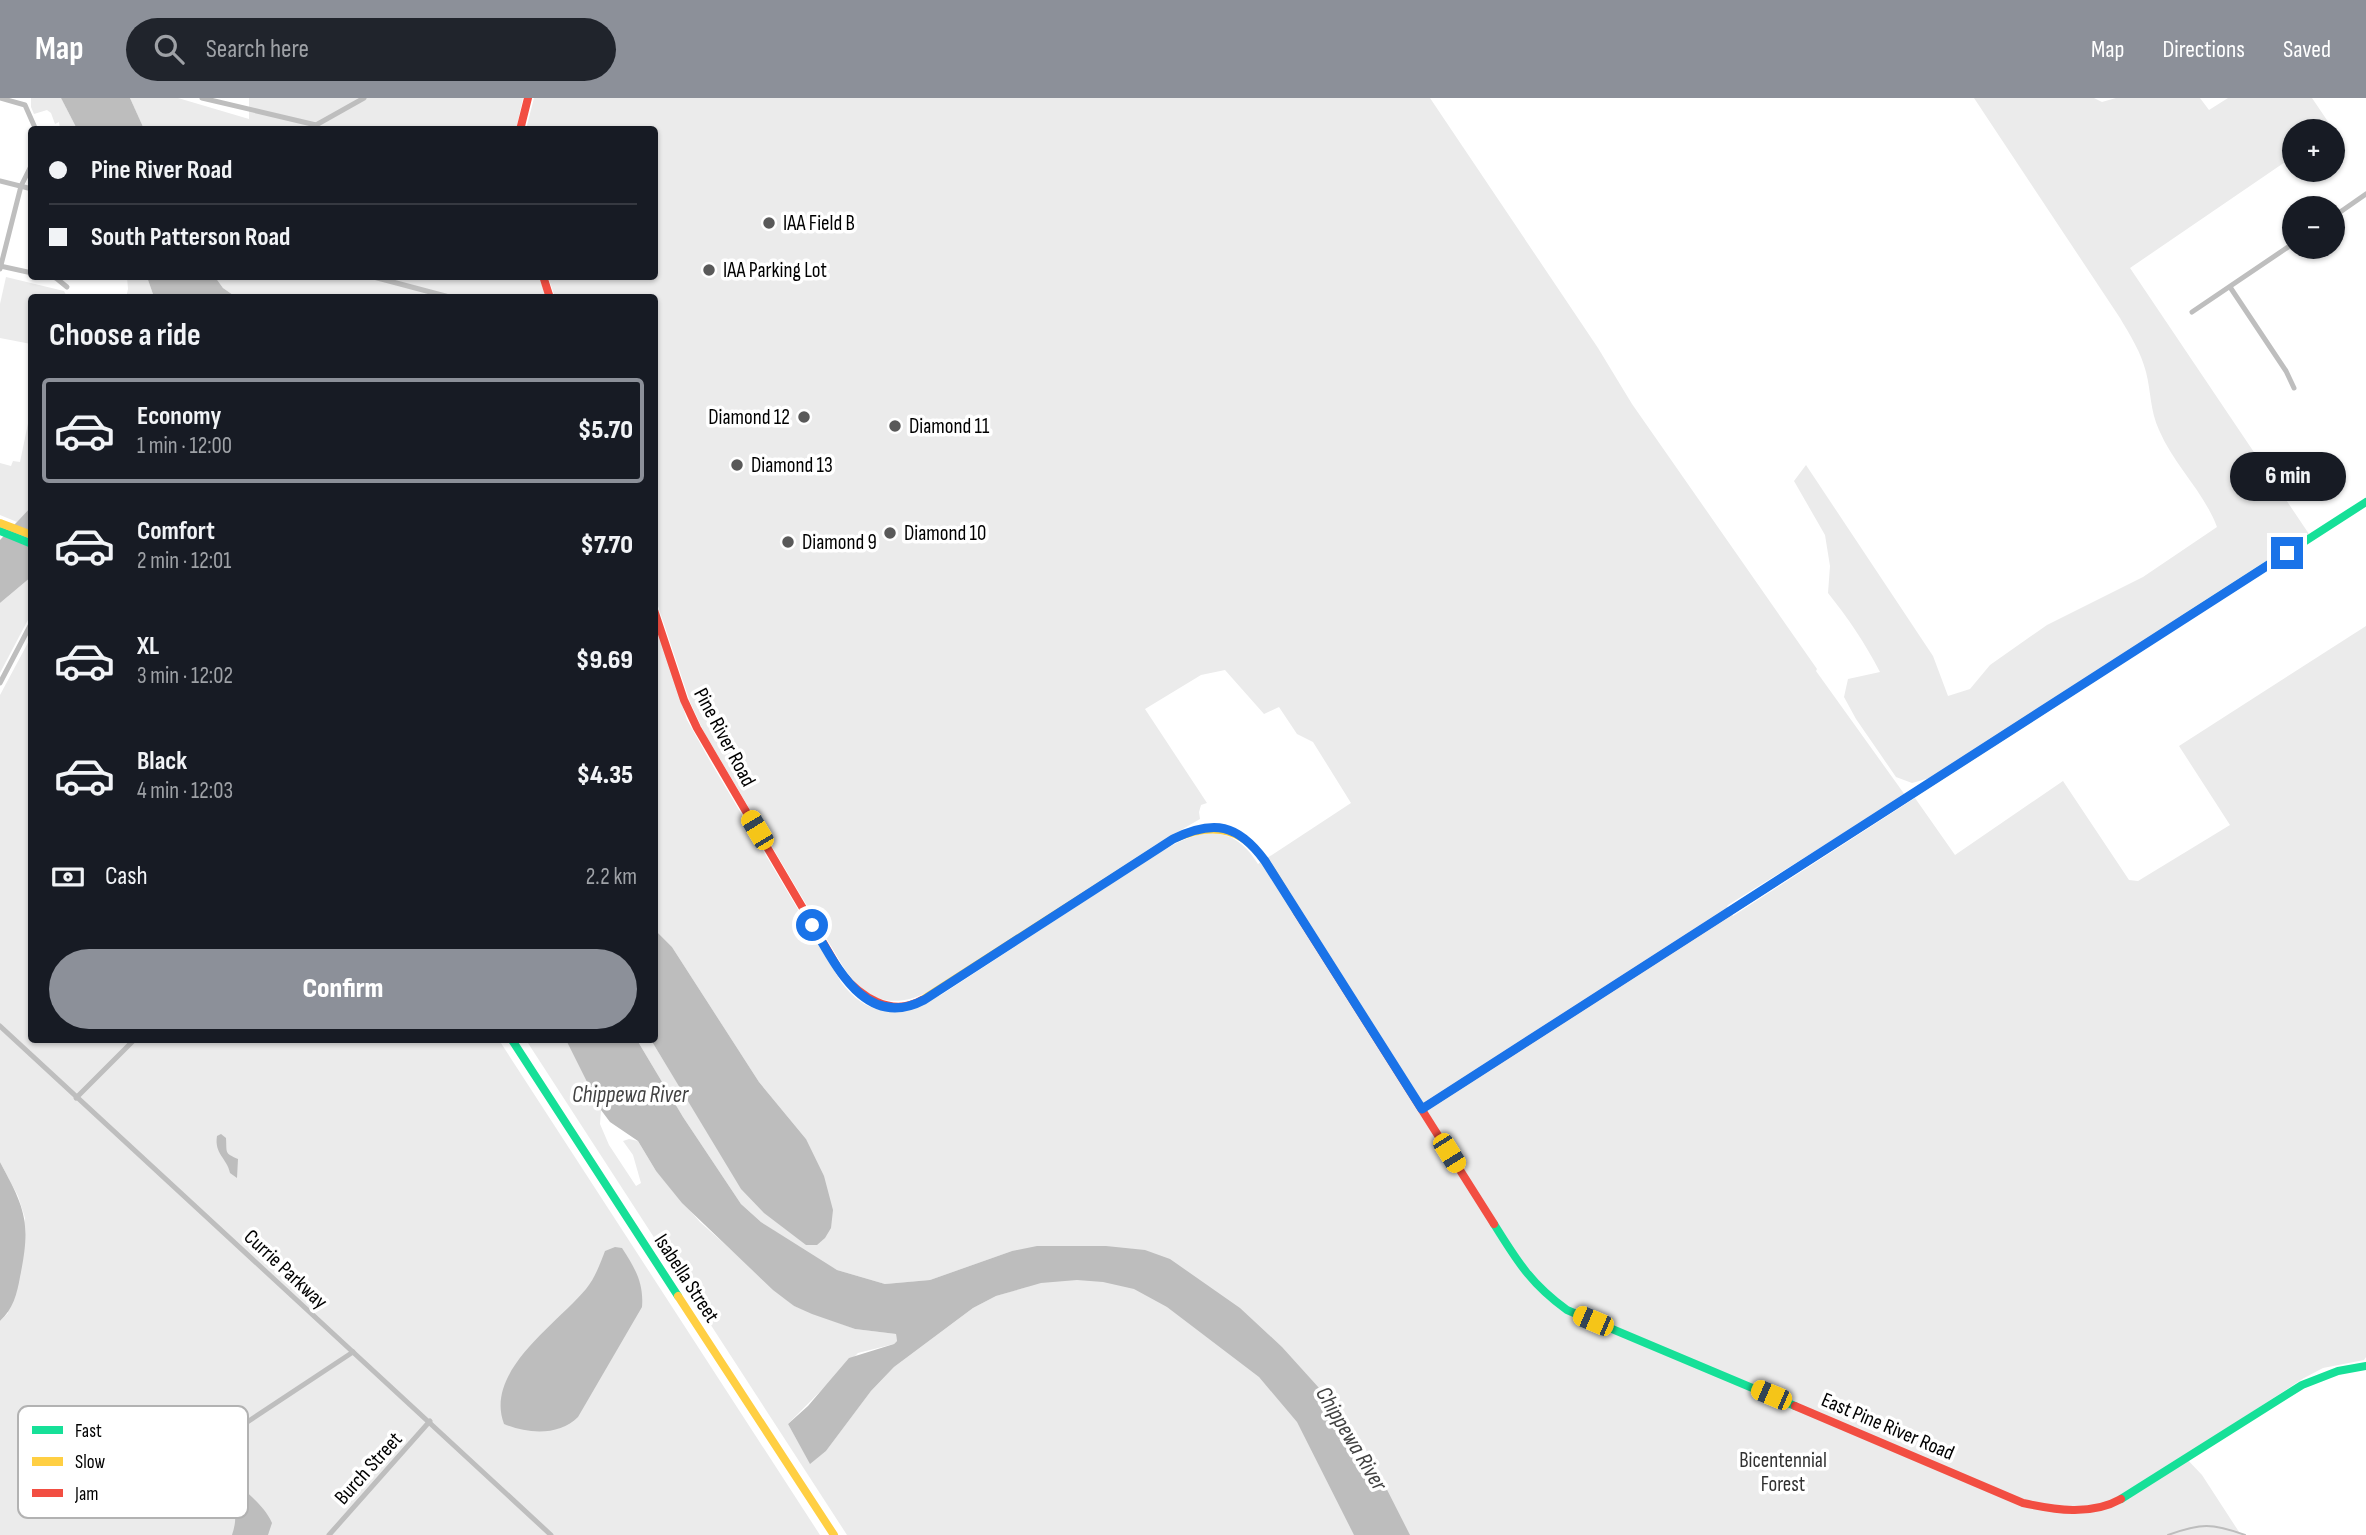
<!DOCTYPE html>
<html lang="en">
<head>
<meta charset="utf-8">
<style>
	:root { --surface:#171b24; --page:#20242c; --text:#f1f3f6; --muted:#9ea1a6; --line:#363941; --accent:#8c9099 }
	body { margin:0; font-family:"Sofia Sans Condensed",sans-serif; background:var(--page); color:var(--text); height:100vh; display:flex; flex-direction:column; font-size:26px; white-space:nowrap }
	* { box-sizing:border-box; margin:0 }
	p { font-size:23px; color:var(--muted) }
	.icon { flex:none; width:38px; height:38px; fill:none; stroke:currentColor; stroke-width:2; stroke-linecap:round; stroke-linejoin:round }
	.map { position:relative; flex:1; overflow:hidden }
	.sheet { position:absolute; left:28px; top:196px; width:630px; height:749px; display:flex; flex-direction:column; background:var(--surface); border-radius:7px; box-shadow:0 2px 5px #0004 }
	.sheet>* { flex:none }
	.banner { position:absolute; left:28px; top:28px; width:630px; height:154px; border-radius:7px; box-shadow:0 2px 5px #0004; display:grid; align-content:center; height:154px; padding:0 21px; background:var(--surface) }
	.buttons { position:absolute; left:2282px; top:21px; display:grid; gap:14px }
	.buttons a { display:grid; place-items:center; width:63px; height:63px; border-radius:50%; background:var(--surface); box-shadow:0 2px 5px #0004; font-size:35px }
	.end { position:absolute; width:32px; height:32px; margin:-16px; border:9px solid #1a73e8; background:#fff; box-shadow:0 0 0 4px #fff }
	.from { border-radius:50% }
	.bubble { position:absolute; height:49px; border-radius:24px; background:var(--surface); box-shadow:0 2px 5px #0004; font-size:23px; font-weight:800; line-height:49px; text-align:center }
	.car { position:absolute; width:21px; height:42px; margin:-21px -10px; border-radius:9px; box-shadow:0 0 5px 2px #0007; background:linear-gradient(#f5c518 24%,#345 0 40%,#f5c518 0 76%,#345 0 86%,#f5c518 0) }
	.banner b { display:flex; align-items:center; gap:24px; height:66px; font-size:26px }
	.banner b+b { border-top:2px solid var(--line) }
	.banner i { width:18px; height:18px; background:var(--text) }
	ul { padding:0; list-style:none }
	li { display:flex; align-items:center; gap:21px; height:105px; margin:0 14px 10px; padding:0 7px; border:4px solid transparent; border-radius:7px }
	li div { flex:1 }
	li b { display:block; font-size:26px }
	li em { font-style:normal; font-weight:800 }
	li.active { border-color:var(--accent) }
	li>.icon { width:63px; height:63px; stroke-width:1.5 }
	h2 { padding:0 21px; font-size:32px; line-height:84px }
	.pay { display:flex; align-items:center; gap:18px; height:77px; padding:0 21px; font-size:26px }
	.pay p { margin-inline-start:auto }
	.primary-button { display:flex; gap:14px; margin-top:auto; padding:14px 21px }
	.primary-button a { flex:1; height:80px; border-radius:42px; background:var(--accent); color:#fff; font-size:28px; font-weight:800; line-height:80px; text-align:center }
	header { display:flex; align-items:center; gap:42px; box-sizing:border-box; height:98px; padding:0 35px; background:var(--accent); color:#fff }
	header strong { font-size:33px }
	nav { display:flex; gap:38px; margin-inline-start:auto; font-size:24px }
	.search { width:490px; height:63px; background:var(--page); display:flex; align-items:center; gap:18px; box-sizing:border-box; padding:0 24px; border-radius:38px; color:var(--muted); font-size:26px }
	.map>svg:first-child { display:block }
	.green { fill:#ebebeb }
	.water { fill:#bdbdbd }
	.lines { fill:none; stroke-linecap:round; stroke-linejoin:round }
	.stream { stroke:#bdbdbd; stroke-width:2 }
	.street { stroke:#bebebe; stroke-width:5 }
	.fast { stroke:#16e098; stroke-width:8 }
	.slow { stroke:#ffcf43; stroke-width:8 }
	.jam { stroke:#f24e42; stroke-width:8 }
	.route { stroke:#1a73e8; stroke-width:9 }
	.poi-dot { fill:#595959; stroke:#fff; stroke-width:2.5 }
	.labels { text-anchor:middle; stroke-width:7; stroke-linejoin:round; paint-order:stroke }
	.poi-label { font-size:21px; fill:#000; stroke:#fff; text-anchor:start }
	.street-label { font-size:21px; fill:#000; stroke:#fff }
	.park-label { font-size:21px; fill:#313131; stroke:#fff }
	.water-label { font-size:23px; font-style:italic; fill:#424242; stroke:#fff }
	.key { fill:#fff; stroke:#b2b2b2; stroke-width:2 }
	.key-label { font-size:19px; fill:#000 }
</style>
</head>
<body>
<header>
<strong>Map</strong>
<div class="search"><svg class="icon" aria-label="search" viewBox="0 0 24 24"><circle cx="10" cy="10" r="6"/><path d="M15 15l6 6"/></svg>Search here</div>
<nav><a>Map</a><a>Directions</a><a>Saved</a></nav>
</header>
<div class="map">
<svg width="2366" height="1437" viewBox="0 0 2366 1437">
	<rect width="100%" height="100%" fill="#fff"/>
	<!-- green -->
	<g class="green">
		<path d="M31,0H61L77,31H60L59,24L55,26L51,15L47,12L34,16L31,9Z"/>
		<path d="M130,0H178L249,21V0H523L516,32L144,31Z"/>
		<path d="M534,0H1430L1598,250L1632,306L1817,571L1816,573L1905,697L1728,807L1727,809L1733,818L1915,700L1955,757L2063,683L2129,782L2138,783L2230,727L2179,648L2366,528V1259L2364,1262L2323,1270L2304,1280L2184,1358L2202,1377L2241,1437H847L526,942H566L601,1012L600,1026L609,1047L636,1088L641,1085L633,1057L623,1043L629,1041L638,1043L656,1073L700,1124L794,1208L855,1231L896,1236L897,1243L894,1246L858,1255L788,1326L810,1365L826,1353L871,1293L894,1269L973,1210L996,1198L1027,1189L1026,1151L1012,1153L930,1182L885,1186L837,1172L813,1159L761,1124L741,1106L683,1019L637,942H651L742,1091L806,1041L759,984L672,849L655,832V524L687,622L710,663L841,884C871,924 902,916 941,897L1154,758C1194,733 1229,720 1258,766L1351,705L1313,644L1297,636L1279,609L1264,616L1225,572L1201,577L1145,611L1207,705L1201,707L1199,714L1200,721L1157,746L930,893C891,913 863,902 841,865L704,634L690,604L655,499L654,200L555,199L548,179L654,178V32L526,31Z"/>
		<path d="M1974,0H2094L2102,4L2116,0H2200L2209,12L2228,0H2312L2333,31L2330,33H2294V58L2130,170L2309,436L1930,680L1912,685L1896,679L1856,621L1844,599L1848,581L1880,574C1865,545 1848,520 1828,495L1830,468L1825,437L1794,383L1806,367L1933,558L1948,598L1970,591L1990,567L2047,527L2143,479L2217,429C2204,394 2174,367 2159,332C2150,313 2151,293 2146,274C2141,254 2130,237 2120,220Z"/>
		<path d="M6,179L64,193L67,199L32,200L31,246L0,240V206Z"/>
		<path d="M127,179H147L154,199L126,200L128,191Z"/>
		<path d="M215,179H539L546,199H236L223,190Z"/>
		<path d="M31,311V409L17,424L0,417V365L11,368L13,363L20,364Z"/>
		<path d="M31,479V516L0,575V505Z"/>
		<path d="M31,539L32,942H499L820,1437H0V1223L8,1215L25,1120L18,1098L0,1064V597Z"/>
	</g>
	<!-- water -->
	<g class="water">
		<path d="M61,0H130L144,31H77Z"/>
		<path d="M147,179H215L223,190L236,199H154Z"/>
		<path d="M31,409V479L0,505V442Z"/>
		<path d="M655,832L672,849L759,984L806,1041L824,1078L833,1112L831,1130L825,1140L817,1147H806L764,1115L741,1091L651,942H654Z"/>
		<path d="M566,942H637L683,1019L741,1106L761,1124L837,1172L885,1186L930,1182L1012,1153L1037,1148H1106L1145,1152L1170,1161L1240,1210L1282,1249L1329,1301L1375,1368L1410,1437H1354L1297,1324L1259,1279L1167,1209L1134,1191L1103,1184L1077,1182L1041,1185L996,1198L973,1210L894,1269L871,1293L826,1353L810,1366L788,1326L808,1308L849,1260L894,1246L897,1243L896,1236L855,1231L812,1216L794,1208L773,1192L682,1105L656,1073L638,1043L610,1024L601,1012Z"/>
		<path d="M221,1036L226,1040C227,1055 224,1055 238,1061L237,1080L230,1075C227,1060 214,1056 217,1038Z"/>
		<path d="M0,1064C26,1112 31,1125 20,1179C17,1196 13,1211 0,1223Z"/>
		<path d="M615,1149L622,1150C635,1170 644,1185 642,1209L578,1319C560,1338 527,1336 504,1326C484,1273 557,1226 586,1191C595,1180 600,1166 605,1153Z"/>
		<path d="M217,1360L227,1363C232,1371 235,1382 242,1389C253,1401 265,1409 272,1425L268,1437H232C235,1428 237,1418 233,1410C222,1387 199,1411 182,1406L179,1396L193,1379L206,1373Z"/>
	</g>
	<g class="lines">
		<!-- stream -->
		<path class="stream" d="M2168,1437C2201,1425 2212,1425 2245,1437"/>
		<!-- street -->
		<g class="street">
			<path d="M0,0L25,7L36,32"/>
			<path d="M202,0L316,27L364,0"/>
			<path d="M0,83L32,91"/>
			<path d="M2333,119L2366,96"/>
			<path d="M0,168L32,175"/>
			<path d="M0,171L21,88L32,66"/>
			<path d="M49,178L56,180L67,189"/>
			<path d="M370,178L453,200"/>
			<path d="M2230,189L2286,273L2294,290"/>
			<path d="M2192,214L2294,145"/>
			<path d="M0,585L32,524"/>
			<path d="M0,928L551,1437"/>
			<path d="M76,1000L134,942"/>
			<path d="M223,1340L353,1254"/>
			<path d="M329,1437L430,1323"/>
		</g>
		<!-- fast -->
		<g class="fast">
			<path d="M0,433L32,446"/>
			<path d="M2184,521L2366,404"/>
			<path d="M512,942L678,1198"/>
			<path d="M1494,1126C1517,1163 1531,1186 1567,1212L1795,1308"/>
			<path d="M2121,1401L2302,1287L2338,1273L2366,1268"/>
		</g>
		<!-- slow -->
		<g class="slow">
			<path d="M0,425L32,437"/>
			<path d="M1903,702L2184,521"/>
			<path d="M922,902L1173,741C1246,709 1263,761 1297,814"/>
			<path d="M678,1198L834,1437"/>
		</g>
		<!-- jam -->
		<g class="jam">
			<path d="M520,32L528,0"/>
			<path d="M543,178L550,200"/>
			<path d="M654,512L684,602L697,630L841,875C860,898 891,920 922,902"/>
			<path d="M1297,814L1494,1126"/>
			<path d="M1422,1011L1903,702"/>
			<path d="M1795,1308L2023,1405C2055,1412 2091,1418 2121,1401"/>
		</g>
	</g>
	<g class="lines">
		<!-- route -->
		<path class="route" d="M812,827C836,867 865,933 924,902L1173,741C1214,721 1238,726 1265,763L1422,1011L2287,455"/>
	</g>
	<!-- markers -->
	<g class="poi-dot">
		<circle cx="769" cy="125" r="7"/>
		<circle cx="709" cy="172" r="7"/>
		<circle cx="804" cy="319" r="7"/>
		<circle cx="895" cy="328" r="7"/>
		<circle cx="737" cy="367" r="7"/>
		<circle cx="890" cy="435" r="7"/>
		<circle cx="788" cy="444" r="7"/>
	</g>
	<g class="labels">
		<!-- poi labels -->
		<g class="poi-label">
			<text x="783" y="132">IAA Field B</text>
			<text x="723" y="179">IAA Parking Lot</text>
			<text x="790" y="326" text-anchor="end">Diamond 12</text>
			<text x="909" y="335">Diamond 11</text>
			<text x="751" y="374">Diamond 13</text>
			<text x="904" y="442">Diamond 10</text>
			<text x="802" y="451">Diamond 9</text>
		</g>
		<!-- street labels -->
		<g class="street-label">
			<text transform="translate(725 639) rotate(62)" y="7">Pine River Road</text>
			<text transform="translate(286 1171) rotate(43)" y="7">Currie Parkway</text>
			<text transform="translate(687 1180) rotate(57)" y="7">Isabella Street</text>
			<text transform="translate(1888 1328) rotate(23)" y="7">East Pine River Road</text>
			<text transform="translate(368 1370) rotate(-48)" y="7">Burch Street</text>
		</g>
		<!-- park labels -->
		<g class="park-label">
			<text x="1783" y="1369">Bicentennial<tspan x="1783" dy="24">Forest</tspan></text>
		</g>
		<!-- water labels -->
		<g class="water-label">
			<text x="630" y="1004">Chippewa River</text>
			<text transform="translate(1352 1340) rotate(59)" y="8">Chippewa River</text>
		</g>
	</g>
	<!-- legend -->
	<rect x="18" y="1308" width="230" height="112" rx="10" class="key"/>
	<rect x="32" y="1328" width="31" height="8" fill="#16e098"/>
	<rect x="32" y="1359" width="31" height="9" fill="#ffcf43"/>
	<rect x="32" y="1391" width="31" height="8" fill="#f24e42"/>
	<g class="key-label">
		<text x="75" y="1339">Fast</text>
		<text x="75" y="1370">Slow</text>
		<text x="75" y="1402">Jam</text>
	</g>
</svg>
<div class="buttons">
<a>+</a>
<a>−</a>
</div>
<i class="end from" style="left:812px;top:827px"></i>
<i class="end" style="left:2287px;top:455px"></i>
<div class="bubble" style="left:2230px;top:354px;width:116px">6 min</div>
<i class="car" style="left:757px;top:732px;rotate:329deg"></i>
<i class="car" style="left:1449px;top:1055px;rotate:148deg"></i>
<i class="car" style="left:1593px;top:1223px;rotate:293deg"></i>
<i class="car" style="left:1771px;top:1297px;rotate:293deg"></i>
<div class="banner">
<b><i class="from"></i>Pine River Road</b>
<b><i></i>South Patterson Road</b>
</div>
<section class="sheet">
<h2>Choose a ride</h2>
<ul>
<li class="active"><svg class="icon" aria-label="car" viewBox="0 0 24 24"><path d="M5 17H2v-5l4-1 3-4h7l3 4 3 1v5h-3M9 17h6M6 11h13"/><circle cx="7" cy="17" r="2"/><circle cx="17" cy="17" r="2"/></svg><div><b>Economy</b><p>1 min · 12:00</p></div><em>$5.70</em></li>
<li><svg class="icon" aria-label="car" viewBox="0 0 24 24"><path d="M5 17H2v-5l4-1 3-4h7l3 4 3 1v5h-3M9 17h6M6 11h13"/><circle cx="7" cy="17" r="2"/><circle cx="17" cy="17" r="2"/></svg><div><b>Comfort</b><p>2 min · 12:01</p></div><em>$7.70</em></li>
<li><svg class="icon" aria-label="car" viewBox="0 0 24 24"><path d="M5 17H2v-5l4-1 3-4h7l3 4 3 1v5h-3M9 17h6M6 11h13"/><circle cx="7" cy="17" r="2"/><circle cx="17" cy="17" r="2"/></svg><div><b>XL</b><p>3 min · 12:02</p></div><em>$9.69</em></li>
<li><svg class="icon" aria-label="car" viewBox="0 0 24 24"><path d="M5 17H2v-5l4-1 3-4h7l3 4 3 1v5h-3M9 17h6M6 11h13"/><circle cx="7" cy="17" r="2"/><circle cx="17" cy="17" r="2"/></svg><div><b>Black</b><p>4 min · 12:03</p></div><em>$4.35</em></li>
</ul>
<div class="pay"><svg class="icon" aria-label="cash" viewBox="0 0 24 24"><path d="M3 7h18v10H3z"/><circle cx="12" cy="12" r="2"/></svg>Cash<p>2.2 km</p></div>
<div class="primary-button"><a>Confirm</a></div>
</section>
</div>
</body>
</html>
